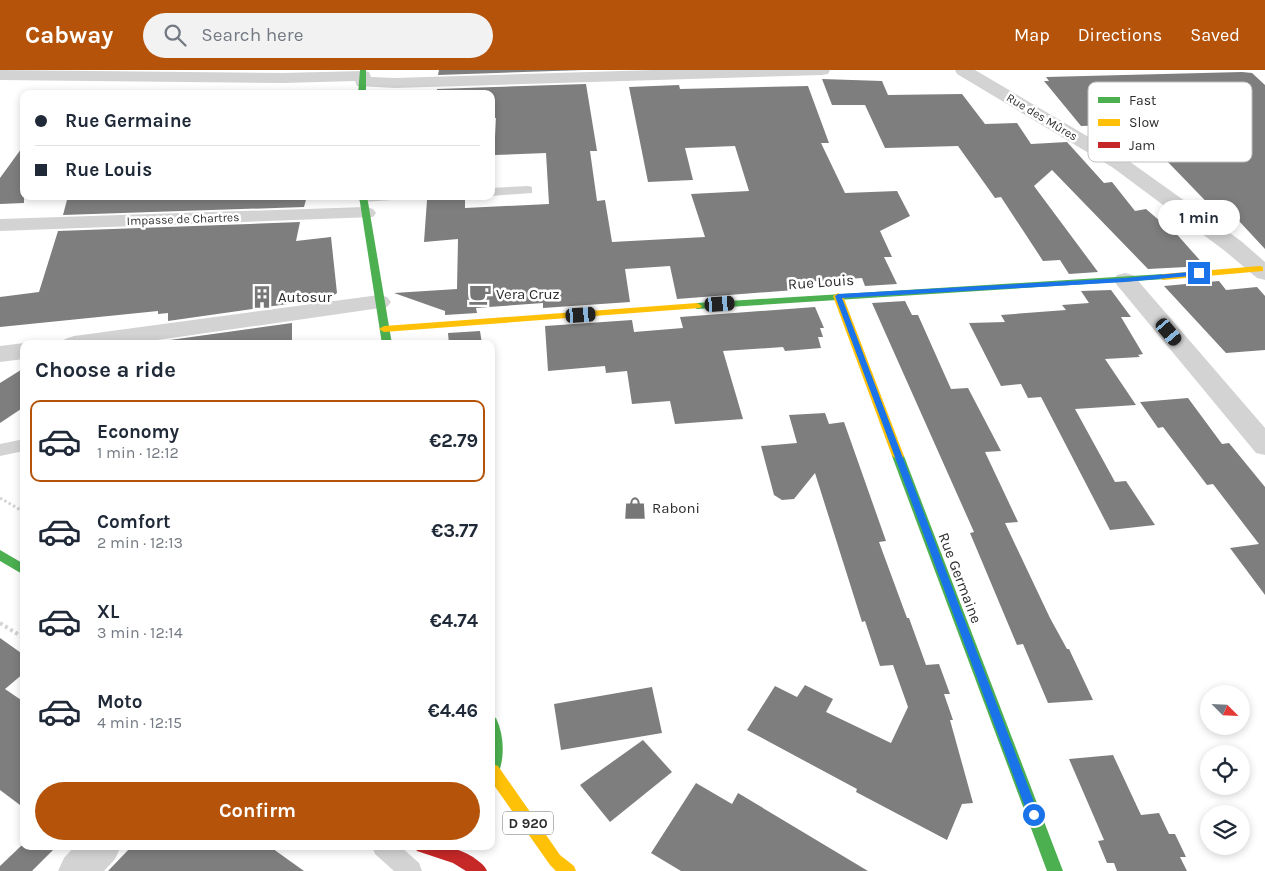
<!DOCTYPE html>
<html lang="en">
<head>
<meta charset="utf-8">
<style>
	:root { --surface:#fff; --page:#f2f2f3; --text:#1f2937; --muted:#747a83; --line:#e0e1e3; --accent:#b45309 }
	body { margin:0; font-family:Karla,sans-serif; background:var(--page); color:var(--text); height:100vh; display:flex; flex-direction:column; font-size:19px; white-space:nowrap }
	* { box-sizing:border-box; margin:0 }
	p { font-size:16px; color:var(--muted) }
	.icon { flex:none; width:28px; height:28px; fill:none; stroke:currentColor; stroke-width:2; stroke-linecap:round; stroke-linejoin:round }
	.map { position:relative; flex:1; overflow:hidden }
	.side { position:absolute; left:20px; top:270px; width:475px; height:510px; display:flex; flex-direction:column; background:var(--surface); border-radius:10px; box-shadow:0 2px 8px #0003 }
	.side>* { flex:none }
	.top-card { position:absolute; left:20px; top:20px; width:475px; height:110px; border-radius:10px; box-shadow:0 2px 8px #0003; display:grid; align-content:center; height:110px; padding:0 15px; background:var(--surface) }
	.needle { width:32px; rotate:114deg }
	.tools { position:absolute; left:1200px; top:615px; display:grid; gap:10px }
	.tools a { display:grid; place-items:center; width:50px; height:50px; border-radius:50%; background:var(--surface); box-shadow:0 2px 8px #0003; font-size:25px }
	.end { position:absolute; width:22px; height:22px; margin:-11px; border:6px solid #1a73e8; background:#fff; box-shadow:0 0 0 2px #fff }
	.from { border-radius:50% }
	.bubble { position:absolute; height:35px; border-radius:18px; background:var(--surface); box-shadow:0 2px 8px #0003; font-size:16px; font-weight:700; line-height:35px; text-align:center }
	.car { position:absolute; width:15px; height:30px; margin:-15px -8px; border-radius:6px; box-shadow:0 0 4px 1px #0007; background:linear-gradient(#222 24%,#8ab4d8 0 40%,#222 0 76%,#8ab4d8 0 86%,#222 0) }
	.top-card b { display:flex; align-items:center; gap:18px; height:48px; font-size:19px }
	.top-card b+b { border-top:1px solid var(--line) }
	.top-card i { width:12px; height:12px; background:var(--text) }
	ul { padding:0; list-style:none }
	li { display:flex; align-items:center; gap:15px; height:82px; margin:0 10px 8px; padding:0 5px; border:2px solid transparent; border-radius:10px }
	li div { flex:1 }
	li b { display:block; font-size:19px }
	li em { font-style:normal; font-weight:700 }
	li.active { border-color:var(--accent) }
	li>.icon { width:45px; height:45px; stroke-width:1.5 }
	h2 { padding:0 15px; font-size:22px; line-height:60px }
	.action { display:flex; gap:10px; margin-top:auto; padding:10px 15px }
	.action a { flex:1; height:58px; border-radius:30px; background:var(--accent); color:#fff; font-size:20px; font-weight:700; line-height:58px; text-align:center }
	header { display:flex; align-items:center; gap:30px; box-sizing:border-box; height:70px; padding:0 25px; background:var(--accent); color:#fff }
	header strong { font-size:24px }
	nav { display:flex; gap:28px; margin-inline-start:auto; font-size:18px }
	.search { width:350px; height:45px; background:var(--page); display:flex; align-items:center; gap:12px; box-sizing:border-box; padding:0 18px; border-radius:28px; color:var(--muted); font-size:19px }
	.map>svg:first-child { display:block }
	.building { fill:#7e7e7e }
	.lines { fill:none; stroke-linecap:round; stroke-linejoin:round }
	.path-far1 { stroke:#d3d3d3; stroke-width:3; stroke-dasharray:2.5 2.5; stroke-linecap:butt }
	.path { stroke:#d3d3d3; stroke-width:4; stroke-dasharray:3 3; stroke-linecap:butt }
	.lane { fill:#d3d3d3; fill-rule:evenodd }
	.street { fill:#d3d3d3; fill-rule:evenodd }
	.fast { fill:#4caf50; fill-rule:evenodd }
	.slow { fill:#ffc107; fill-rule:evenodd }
	.jam { fill:#c62828; fill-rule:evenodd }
	.route { fill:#1a73e8 }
	.labels { text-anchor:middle; stroke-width:5; stroke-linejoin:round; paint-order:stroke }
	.far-street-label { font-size:12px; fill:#2e2e2e; stroke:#fff }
	.shield { fill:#fff; stroke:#6d6d6d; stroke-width:1 }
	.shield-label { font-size:14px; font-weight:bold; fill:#2e2e2e }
	.street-label { font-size:15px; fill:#2e2e2e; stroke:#fff }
	.poi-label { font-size:15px; fill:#2e2e2e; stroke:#fff; text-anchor:start }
	.key { fill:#fff; stroke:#c0c0c0; stroke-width:1 }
	.key-label { font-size:14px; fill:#2e2e2e }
</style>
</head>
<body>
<header>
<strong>Cabway</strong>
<div class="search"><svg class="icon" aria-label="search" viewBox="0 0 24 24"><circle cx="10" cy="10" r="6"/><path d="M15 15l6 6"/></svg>Search here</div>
<nav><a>Map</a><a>Directions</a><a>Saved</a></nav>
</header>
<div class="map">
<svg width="1265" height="801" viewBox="0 0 1265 801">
	<rect width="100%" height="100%" fill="#fff"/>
	<!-- building -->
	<g class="building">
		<path d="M439,0H584L438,5Z"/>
		<path d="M1242,2L1252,3L1265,15V179L1239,151L1226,152L1163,87L1142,88L1116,55L1081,56L1044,11H1049L1046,7Z"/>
		<path d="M822,9L882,11L888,25L962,24L985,54L1017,53L1031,74L1067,72L1104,113L1112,112L1135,141L1146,139L1160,151H1165L1205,196L1148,199L1052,100L1034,116L1098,202L1069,204L1060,190L1043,191L1001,127L995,128L958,76L885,78L865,35H832Z"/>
		<path d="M586,14L597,81H590L597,131L605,130L612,172L705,167L691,124L749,121L735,76L685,78L693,110L648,112L629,17L679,15L680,19L808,16L829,73H821L845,123L897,121L910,146L880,161L892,187H884L897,214L865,216L862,208L805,212L808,219L677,229L670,196L625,199L630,232L543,238V233L489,237L476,238L477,243L445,245V241L394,223L457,219L458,169L424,172L427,130L465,128V138L549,134L546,83L494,85L496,48H491V24H437V19Z"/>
		<path d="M24,75V133L0,134V108Z"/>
		<path d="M68,126H307L304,137L63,145Z"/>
		<path d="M300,152L296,171L331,167L337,223L330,228L168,251V243L158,244V241L0,257V227L39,222L58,161Z"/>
		<path d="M1219,211L1226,220L1257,217L1265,226V280L1226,283L1164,216Z"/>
		<path d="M1111,220L1131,247H1121L1143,284L1138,285L1140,287L1105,289L1136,335L1075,339L1115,412L1126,411L1155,455L1110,460L1041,327L1028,328L1021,314L1001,316L969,253L1005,252L1001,245L1066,240L1062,235L1089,233L1081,221Z"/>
		<path d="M905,231L912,245H918L951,319L968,318L1001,381L985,382L1018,452L1005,453L1050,548L1067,579H1069L1093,630L1048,633L1023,574L1017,575L970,463L974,462L872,233Z"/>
		<path d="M815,237L824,258H820L823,267H818L821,278L785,281L783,277L723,281L743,349L675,354L670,331L632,334L627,301L606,303L605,296L548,301L545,256L632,250L634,262L683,258L680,247Z"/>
		<path d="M292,253V274H170V270Z"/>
		<path d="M480,261L482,274H449L448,263Z"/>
		<path d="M24,298V337L0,353V313Z"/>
		<path d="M1188,328L1222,374L1229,373L1265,417V525L1230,478L1259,474L1213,414L1207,415L1163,357L1158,358L1140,332Z"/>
		<path d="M825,343L829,354L844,352L886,471L879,472L907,548H909L926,595L939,594L950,624H944L953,650H950L973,733L962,734L947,770L856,722L857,719L747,660L775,616L797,627L805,615L833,629L826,642L891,673L908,637L893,595L880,596L865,551L862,552L815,403L794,429L782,430L774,425L761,376L797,373L789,345Z"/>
		<path d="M0,568L24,585V603L5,619L24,632V738L0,720Z"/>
		<path d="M652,617L662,663L561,680L554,634Z"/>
		<path d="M643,670L672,702L610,752L580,715Z"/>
		<path d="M1113,685L1141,745L1159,743L1169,764H1175L1186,787H1180L1187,801H1117L1114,793H1107L1098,771L1104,770L1069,689Z"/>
		<path d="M696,713L732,734L738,723L868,801H681L651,783Z"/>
		<path d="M21,776H57L32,801H0V796Z"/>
		<path d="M132,776H269L304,801H108Z"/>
	</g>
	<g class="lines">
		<!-- path-far1 -->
		<path class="path-far1" d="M0,428L24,442"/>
		<!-- path -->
		<path class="path" d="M0,553L24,568"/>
		<!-- lane -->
		<g class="lane">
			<path d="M528,116L532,117V123L491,126V118Z"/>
			<path d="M358,126H398L392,130L363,132L359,131Z"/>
			<path d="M24,369V381L0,386V374Z"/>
			<path d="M372,776H400L419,793L422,801H394L375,784Z"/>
		</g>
		<!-- street -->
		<g class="street">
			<path d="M0,0L283,3L363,1L369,2L371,7L395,8L654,0H830L828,4L822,5L395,18L357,16L355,11L283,13L0,10Z"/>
			<path d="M955,0H975L1126,89L1241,171L1265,192V210L1257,208L1225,181L1112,97L957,4Z"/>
			<path d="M366,137L373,139L376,143L373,147L0,161V149Z"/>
			<path d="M1125,203L1133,205L1265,358V385L1256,383L1117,215L1114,210L1117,205Z"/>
			<path d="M379,225L387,227L391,232L387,237L130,274H62L65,269L74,266Z"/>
			<path d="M24,273L26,274H24V289L0,292V276Z"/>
			<path d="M75,776H121L115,789L104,801H58L64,788Z"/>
		</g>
		<!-- fast -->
		<g class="fast">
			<path d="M360,0H366V24H358Z"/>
			<path d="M359,126H367L392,274H382Z"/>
			<path d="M1163,204L1168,207L1166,209L697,239L692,236L697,233Z"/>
			<path d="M898,382L904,386L1063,801H1047L892,386Z"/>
			<path d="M0,480L24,494V505L0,491Z"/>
			<path d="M491,646L496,648C505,667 505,690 496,710L491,712Z"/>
		</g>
		<!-- slow -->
		<g class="slow">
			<path d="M1260,196L1263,197V201L1163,210L1158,207L1163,204Z"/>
			<path d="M838,223L843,226L904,386L902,389L898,390L892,386L833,226Z"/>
			<path d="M697,233L702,236L700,238L384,262L379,259L384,256Z"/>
			<path d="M493,694L498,696L560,785L574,796L576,801H556L550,795L491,711V695Z"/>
		</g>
		<!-- jam -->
		<path class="jam" d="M414,776C438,776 452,774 473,787C479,792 484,794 487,801H466L453,793L417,781Z"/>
	</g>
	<!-- route -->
	<path class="route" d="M1199,201L1201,205L1125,212L842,228L1039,745L1034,750L1028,745L835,226L838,224L1125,208Z"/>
	<!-- icons -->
	<defs>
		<symbol id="cafe-bare" viewBox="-9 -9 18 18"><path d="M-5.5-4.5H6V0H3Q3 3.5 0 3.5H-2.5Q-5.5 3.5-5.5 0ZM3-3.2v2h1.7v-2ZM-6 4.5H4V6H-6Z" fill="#777" stroke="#fff" stroke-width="2.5" paint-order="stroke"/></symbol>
		<symbol id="building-bare" viewBox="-9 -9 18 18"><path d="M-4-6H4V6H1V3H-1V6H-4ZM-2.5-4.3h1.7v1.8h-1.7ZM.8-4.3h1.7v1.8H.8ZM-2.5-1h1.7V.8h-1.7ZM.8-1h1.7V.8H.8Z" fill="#777" stroke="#fff" stroke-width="2.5" paint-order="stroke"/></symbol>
		<symbol id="shop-bare" viewBox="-9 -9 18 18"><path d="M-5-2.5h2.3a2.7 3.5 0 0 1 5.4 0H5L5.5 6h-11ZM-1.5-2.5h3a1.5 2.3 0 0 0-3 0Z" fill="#777" stroke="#fff" stroke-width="2.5" paint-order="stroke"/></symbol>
	</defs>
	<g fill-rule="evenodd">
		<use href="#cafe-bare" x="464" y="208" width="32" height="32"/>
		<use href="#building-bare" x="246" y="211" width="32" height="32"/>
		<use href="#shop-bare" x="619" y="422" width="32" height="32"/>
	</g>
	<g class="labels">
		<!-- far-street labels -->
		<g class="far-street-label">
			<text transform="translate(1042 47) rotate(31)" y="4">Rue des Mûres</text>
			<text transform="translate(183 149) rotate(-2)" y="4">Impasse de Chartres</text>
		</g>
		<!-- shield labels -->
		<rect class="shield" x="503" y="741.5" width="50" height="23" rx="4"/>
		<g class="shield-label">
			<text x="528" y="758">D 920</text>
		</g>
		<!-- street labels -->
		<g class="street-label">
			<text transform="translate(821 212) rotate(-4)" y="5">Rue Louis</text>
			<text transform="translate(960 508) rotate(69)" y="5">Rue Germaine</text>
		</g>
		<!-- poi labels -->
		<g class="poi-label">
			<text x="496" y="229">Vera Cruz</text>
			<text x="278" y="232">Autosur</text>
			<text x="652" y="443">Raboni</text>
		</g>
	</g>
	<!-- legend -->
	<rect x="1088" y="12" width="164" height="80" rx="8" class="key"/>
	<rect x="1098" y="27" width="22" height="6" fill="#4caf50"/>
	<rect x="1098" y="49" width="22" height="7" fill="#ffc107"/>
	<rect x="1098" y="72" width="22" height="6" fill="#c62828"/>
	<g class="key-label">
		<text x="1129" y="35">Fast</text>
		<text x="1129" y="57">Slow</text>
		<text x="1129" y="80">Jam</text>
	</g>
</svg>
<div class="tools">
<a><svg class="needle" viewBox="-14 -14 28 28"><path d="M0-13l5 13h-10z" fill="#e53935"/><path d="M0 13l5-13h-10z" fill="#747a83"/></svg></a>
<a><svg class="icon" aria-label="locate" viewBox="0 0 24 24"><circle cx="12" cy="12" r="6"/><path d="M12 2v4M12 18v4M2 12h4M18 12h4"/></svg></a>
<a><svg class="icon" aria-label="layers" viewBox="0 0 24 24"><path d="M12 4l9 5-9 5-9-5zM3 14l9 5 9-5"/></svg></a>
</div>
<i class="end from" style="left:1034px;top:745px"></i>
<i class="end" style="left:1199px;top:203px"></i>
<div class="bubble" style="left:1158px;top:130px;width:82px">1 min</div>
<i class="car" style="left:720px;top:234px;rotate:86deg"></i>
<i class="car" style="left:581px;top:245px;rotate:86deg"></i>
<i class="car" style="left:1169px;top:262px;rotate:140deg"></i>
<div class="top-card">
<b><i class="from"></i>Rue Germaine</b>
<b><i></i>Rue Louis</b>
</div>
<section class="side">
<h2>Choose a ride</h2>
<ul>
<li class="active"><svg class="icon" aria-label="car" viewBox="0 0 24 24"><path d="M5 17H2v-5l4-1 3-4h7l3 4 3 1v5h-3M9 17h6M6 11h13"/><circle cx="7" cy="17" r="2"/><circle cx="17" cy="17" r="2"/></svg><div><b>Economy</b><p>1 min · 12:12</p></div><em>€2.79</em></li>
<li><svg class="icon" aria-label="car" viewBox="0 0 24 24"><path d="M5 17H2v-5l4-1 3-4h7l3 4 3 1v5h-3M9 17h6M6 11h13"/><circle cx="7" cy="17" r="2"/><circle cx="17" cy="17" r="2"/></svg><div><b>Comfort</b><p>2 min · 12:13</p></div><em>€3.77</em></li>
<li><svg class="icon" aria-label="car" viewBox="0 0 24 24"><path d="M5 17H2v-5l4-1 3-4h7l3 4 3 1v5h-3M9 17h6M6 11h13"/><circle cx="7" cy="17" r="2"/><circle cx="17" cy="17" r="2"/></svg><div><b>XL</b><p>3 min · 12:14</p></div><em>€4.74</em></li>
<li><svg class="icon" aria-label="car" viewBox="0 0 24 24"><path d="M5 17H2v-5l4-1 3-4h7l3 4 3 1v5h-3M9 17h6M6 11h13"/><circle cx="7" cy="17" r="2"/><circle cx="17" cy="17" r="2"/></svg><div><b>Moto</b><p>4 min · 12:15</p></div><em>€4.46</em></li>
</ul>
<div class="action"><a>Confirm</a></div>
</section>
</div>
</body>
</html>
